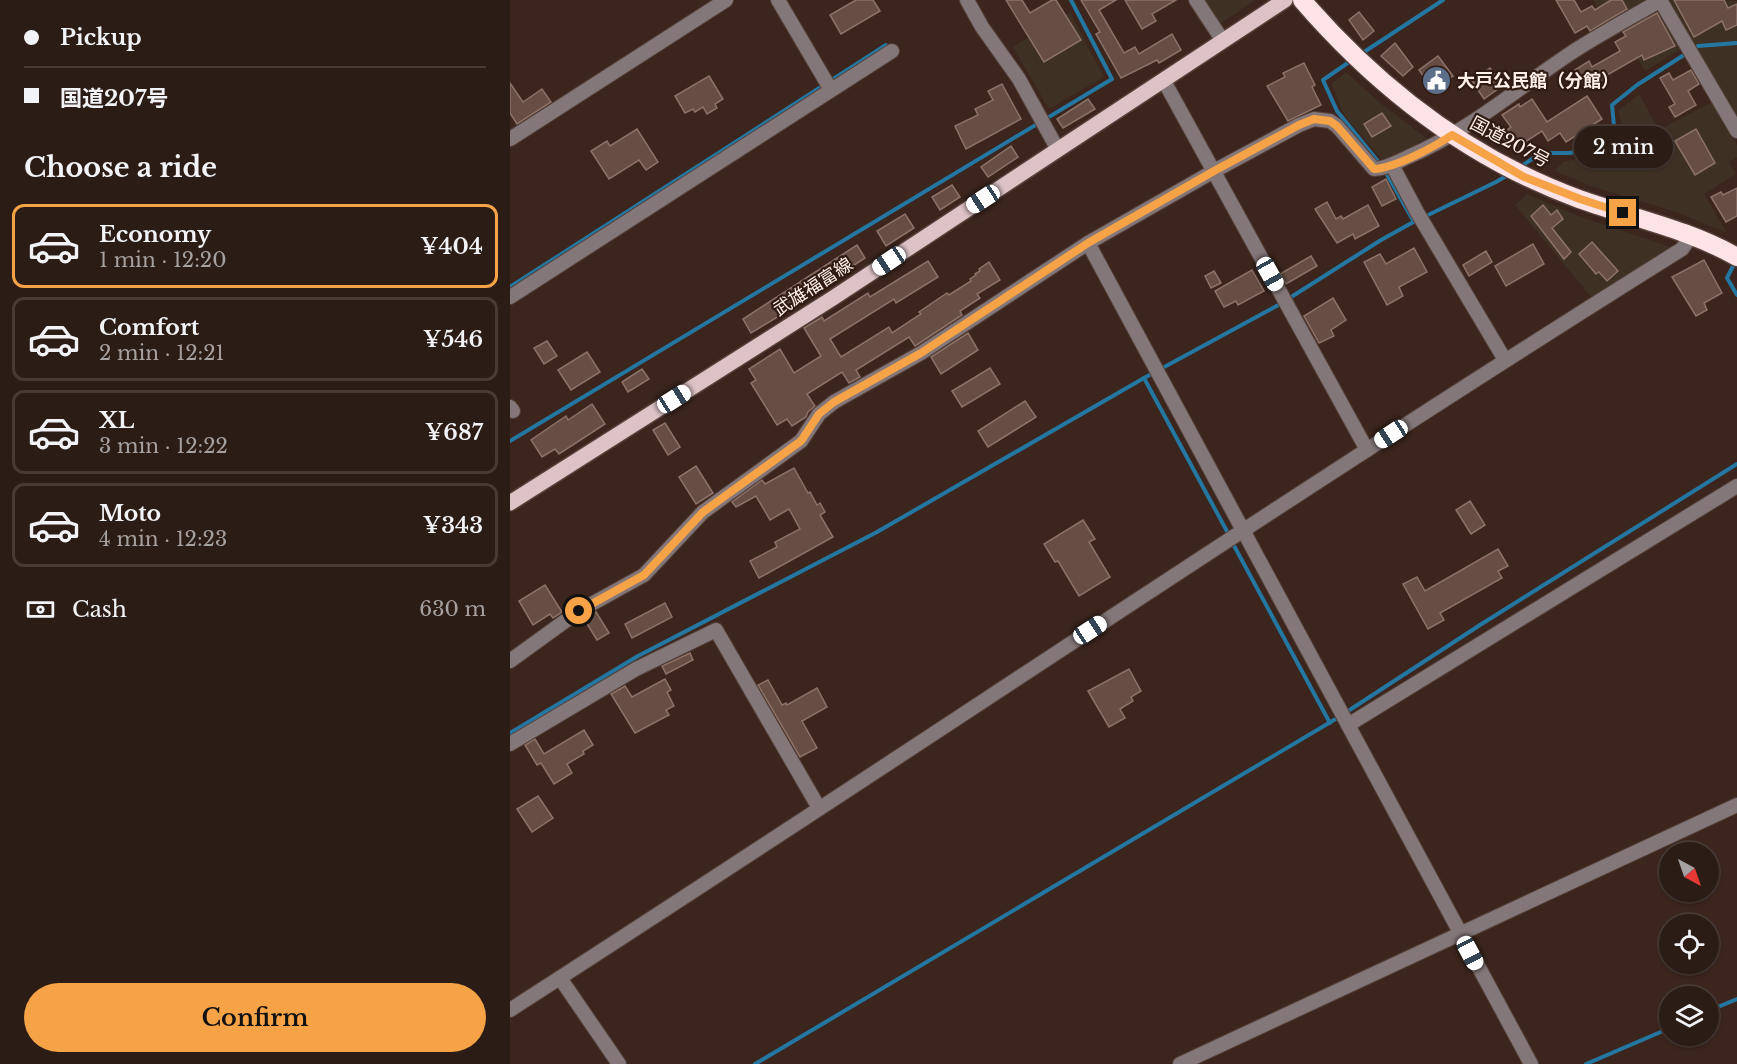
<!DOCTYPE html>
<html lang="en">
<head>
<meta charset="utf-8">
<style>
	:root { --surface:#2c1c16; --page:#34251f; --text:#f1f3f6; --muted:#a6a1a1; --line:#483a35; --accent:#f5a346 }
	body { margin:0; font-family:"Libre Baskerville","Noto Sans JP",serif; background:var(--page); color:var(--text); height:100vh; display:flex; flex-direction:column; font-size:22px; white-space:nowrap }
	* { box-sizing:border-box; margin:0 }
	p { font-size:20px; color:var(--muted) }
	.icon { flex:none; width:33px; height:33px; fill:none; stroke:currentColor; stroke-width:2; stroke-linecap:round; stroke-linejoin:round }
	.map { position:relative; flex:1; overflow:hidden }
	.details { display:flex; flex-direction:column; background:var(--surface); width:510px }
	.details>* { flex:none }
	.banner { display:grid; align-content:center; height:132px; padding:0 24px; background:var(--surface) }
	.needle { width:39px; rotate:140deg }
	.buttons { position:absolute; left:1149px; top:842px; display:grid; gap:12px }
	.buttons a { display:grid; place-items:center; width:60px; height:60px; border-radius:50%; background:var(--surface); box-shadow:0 2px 4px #0004,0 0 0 2px var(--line); font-size:30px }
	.end { position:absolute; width:27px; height:27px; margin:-14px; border:8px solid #f5a346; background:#111; box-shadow:0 0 0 3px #111 }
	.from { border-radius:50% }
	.bubble { position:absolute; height:42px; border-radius:21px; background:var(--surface); box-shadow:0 2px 4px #0004,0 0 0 2px var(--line); font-size:20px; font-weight:600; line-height:42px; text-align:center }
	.car { position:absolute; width:18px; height:36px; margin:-18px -9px; border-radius:8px; box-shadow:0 0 4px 2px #0007; background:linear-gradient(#fff 24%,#345 0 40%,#fff 0 76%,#345 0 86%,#fff 0) }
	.banner b { display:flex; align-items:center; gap:21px; height:57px; font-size:22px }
	.banner b+b { border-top:2px solid var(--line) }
	.banner i { width:15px; height:15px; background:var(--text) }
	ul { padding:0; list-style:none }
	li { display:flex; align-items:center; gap:18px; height:84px; margin:0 12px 9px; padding:0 12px; border:3px solid var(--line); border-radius:12px }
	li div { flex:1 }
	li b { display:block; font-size:22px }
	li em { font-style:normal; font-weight:600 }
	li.active { border-color:var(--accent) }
	li>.icon { width:54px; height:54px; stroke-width:1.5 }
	h2 { padding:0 24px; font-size:27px; line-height:72px }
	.pay { display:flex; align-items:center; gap:15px; height:66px; padding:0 24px; font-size:22px }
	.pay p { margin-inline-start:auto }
	.button { display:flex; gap:12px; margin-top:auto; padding:12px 24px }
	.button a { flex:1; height:69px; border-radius:36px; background:var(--accent); color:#111; font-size:24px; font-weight:600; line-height:69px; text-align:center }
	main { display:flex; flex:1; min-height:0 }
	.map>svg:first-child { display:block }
	.commercial { fill:#3e3023 }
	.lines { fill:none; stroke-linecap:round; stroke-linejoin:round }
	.stream { stroke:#2477a1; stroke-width:4 }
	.building { fill:#664e44; stroke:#8d7268; stroke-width:1.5 }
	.minor-casing { stroke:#56413a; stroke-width:16 }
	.major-casing { stroke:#56413a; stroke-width:18 }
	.highway-casing { stroke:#56413a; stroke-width:21 }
	.minor { stroke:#847779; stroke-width:14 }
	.major { stroke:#ddc2c6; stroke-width:15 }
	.highway { stroke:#fde2e6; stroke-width:18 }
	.route { stroke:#f5a346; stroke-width:8 }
	.labels { text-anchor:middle; stroke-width:4.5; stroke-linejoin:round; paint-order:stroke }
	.poi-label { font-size:18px; font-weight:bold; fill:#fff0ea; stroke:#301b13; text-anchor:start }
	.street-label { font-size:18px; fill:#fff0ea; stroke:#301b13 }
</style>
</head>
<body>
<main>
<section class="details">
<div class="banner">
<b><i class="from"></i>Pickup</b>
<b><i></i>国道207号</b>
</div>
<h2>Choose a ride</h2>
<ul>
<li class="active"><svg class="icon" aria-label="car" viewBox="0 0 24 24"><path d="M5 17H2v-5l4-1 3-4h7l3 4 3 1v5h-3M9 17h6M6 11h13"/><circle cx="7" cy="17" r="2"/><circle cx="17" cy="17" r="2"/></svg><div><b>Economy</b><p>1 min · 12:20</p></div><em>¥404</em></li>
<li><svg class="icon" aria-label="car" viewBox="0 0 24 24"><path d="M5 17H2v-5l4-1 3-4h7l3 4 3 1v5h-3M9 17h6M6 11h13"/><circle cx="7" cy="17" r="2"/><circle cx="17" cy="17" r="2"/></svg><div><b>Comfort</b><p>2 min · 12:21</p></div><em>¥546</em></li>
<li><svg class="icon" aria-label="car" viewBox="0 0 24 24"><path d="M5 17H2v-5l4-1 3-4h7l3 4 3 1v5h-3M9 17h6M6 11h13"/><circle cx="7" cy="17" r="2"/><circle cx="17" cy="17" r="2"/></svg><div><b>XL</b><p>3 min · 12:22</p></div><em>¥687</em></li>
<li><svg class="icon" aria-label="car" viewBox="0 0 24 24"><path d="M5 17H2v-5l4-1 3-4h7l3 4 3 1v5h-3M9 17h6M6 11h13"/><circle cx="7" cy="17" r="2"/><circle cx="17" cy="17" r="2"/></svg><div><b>Moto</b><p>4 min · 12:23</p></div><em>¥343</em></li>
</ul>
<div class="pay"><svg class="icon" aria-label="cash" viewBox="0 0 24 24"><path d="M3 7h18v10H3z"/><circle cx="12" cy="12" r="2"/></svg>Cash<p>630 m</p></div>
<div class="button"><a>Confirm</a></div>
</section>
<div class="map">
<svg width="1227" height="1064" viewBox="0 0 1227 1064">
	<rect width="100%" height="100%" fill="#3b251d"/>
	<!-- commercial -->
	<g class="commercial">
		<path d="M689,0H745L707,26Z"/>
		<path d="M1083,0H1142L1171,49L1135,71L1111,29L1102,33Z"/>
		<path d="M1157,0L1227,1V123Z"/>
		<path d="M560,12L594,77L539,109L503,47Z"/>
		<path d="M836,72L869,102L919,140L873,161L835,116L821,84Z"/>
		<path d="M1129,94L1149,130L1202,102L1227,145V157L1219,162L1226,174L1194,194L1217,233L1166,212L1081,186L1045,171L1053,162L1089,154L1113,130L1108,111Z"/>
		<path d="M1017,194L1071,217L1164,248L1083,299L1005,205Z"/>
	</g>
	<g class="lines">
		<!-- stream -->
		<g class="stream">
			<path d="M851,54L933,0"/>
			<path d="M842,60L813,80L827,111L871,165"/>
			<path d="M1010,167L1031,153H1059L1086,149L1104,126L1102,105L1127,85L1188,46L1227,43"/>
			<path d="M875,171L904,222"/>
			<path d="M914,217L986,182L998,175"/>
			<path d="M1225,262L1217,278L1227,295"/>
			<path d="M0,287L376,45"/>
			<path d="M778,299L871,240L907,220"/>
			<path d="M634,378L719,535"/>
			<path d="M0,441L602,79L561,0"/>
			<path d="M722,542L820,723"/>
			<path d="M835,713L970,625L1227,464"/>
			<path d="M0,733L128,656L367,532L634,378L772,303"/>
			<path d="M1198,1011L1227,999"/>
			<path d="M245,1064L829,717"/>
			<path d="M1076,1064L1160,1028"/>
		</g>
	</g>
	<!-- building -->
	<g class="building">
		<path d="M346,0H363L370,11L331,34L320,15Z"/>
		<path d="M496,0H512L520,13L542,0H546L571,40L534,62Z"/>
		<path d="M571,0H606L589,10L614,53L625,47L629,54L662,34L671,50L649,63L647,60L611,78L586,34L590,32Z"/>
		<path d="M615,0H666L642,14L646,21L632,29Z"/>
		<path d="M1046,0H1064L1071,12L1082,6L1085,10L1101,0H1112L1117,9L1080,31L1077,26L1065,33Z"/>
		<path d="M1164,0H1214L1218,8L1227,4V25L1216,30L1212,21L1184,37Z"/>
		<path d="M849,12L864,31L853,40L839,20Z"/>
		<path d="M1147,13L1165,46L1134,60L1132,55L1090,79L1092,80L1078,89L1065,70L1079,61L1082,67L1110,51L1105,42L1116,36L1113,32Z"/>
		<path d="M885,43L903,67L893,76L871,56Z"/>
		<path d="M928,56L943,76L923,90L909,70Z"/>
		<path d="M794,63L805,85L802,87L811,105L778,121L757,86L775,77L773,73Z"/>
		<path d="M980,68L992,86L974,99L962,81Z"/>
		<path d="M1181,70L1189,84L1178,91L1186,105L1165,117L1159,107L1165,104L1150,78L1159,73L1163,80Z"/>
		<path d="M199,76L213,99L205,104L207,108L197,114L193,107L185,112L183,109L175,113L165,96Z"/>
		<path d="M0,83L13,102L32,89L41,102L7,124L0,113Z"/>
		<path d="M492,84L511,119L456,149L445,126L468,115L465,109L483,100L478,91Z"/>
		<path d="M1077,96L1092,119L1056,142L1050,133L1038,141L1032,131L1015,142L1013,139L1000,148L991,134L1001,127L992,115L1009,104L1010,107L1022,99L1037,122Z"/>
		<path d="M578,99L585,109L553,128L547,119Z"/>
		<path d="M872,113L881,126L862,137L854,124Z"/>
		<path d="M127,129L148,162L136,170L129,160L99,179L81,151L97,141L100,146Z"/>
		<path d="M1186,129L1205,163L1185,175L1165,141Z"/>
		<path d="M501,146L508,157L478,177L471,167Z"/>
		<path d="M876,179L886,199L872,206L862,187Z"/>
		<path d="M442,185L450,197L430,210L422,197Z"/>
		<path d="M1227,188V216L1216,222L1201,197L1211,192L1213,195Z"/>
		<path d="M817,202L826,219L831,216L833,219L858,205L869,226L845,239L843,234L827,243L805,209Z"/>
		<path d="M1033,205L1041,215L1047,210L1053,219L1042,228L1061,252L1054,259L1021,216Z"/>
		<path d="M395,214L404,228L376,246L367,231Z"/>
		<path d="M1082,242L1108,271L1097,281L1089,272L1086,274L1069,254Z"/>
		<path d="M1023,244L1034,264L996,286L985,266Z"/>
		<path d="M347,245L355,258L315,284L317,287L241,333L233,319Z"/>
		<path d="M904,248L917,272L889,287L893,296L877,305L854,262L870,254L876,264Z"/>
		<path d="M976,251L982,262L959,276L953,265Z"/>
		<path d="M801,256L807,266L776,284L770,274Z"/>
		<path d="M1194,260L1212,293L1194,303L1197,310L1186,316L1162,277Z"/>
		<path d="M418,261L428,277L386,303L384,299L320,339L331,357L379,327L382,333L411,314L409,312L437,293L439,295L461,281L460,279L466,275L465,274L470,271L469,269L479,262L490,280L467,294L470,298L450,311L452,315L411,342L405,346L399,337L346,370L350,377L339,383L332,372L297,394L305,406L298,412L296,417L282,426L277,419L267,425L241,383L246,380L239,369L270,349L284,373L311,356L294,328L312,317L314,321L358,293L360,297Z"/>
		<path d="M742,270L754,291L728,305L726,301L714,307L705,291Z"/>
		<path d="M704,271L711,283L701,288L695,276Z"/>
		<path d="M823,298L836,320L821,330L824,336L809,343L794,316Z"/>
		<path d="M458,333L468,350L431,374L421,357Z"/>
		<path d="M37,341L47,356L34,364L24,348Z"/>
		<path d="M77,352L90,372L61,390L48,370Z"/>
		<path d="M480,368L490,384L452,407L442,391Z"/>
		<path d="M132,369L139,379L118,392L112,382Z"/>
		<path d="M515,401L526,417L478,447L468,431Z"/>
		<path d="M82,404L95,424L49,454L45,449L32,457L21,440L56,416L58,420Z"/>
		<path d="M155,423L170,447L158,455L143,430Z"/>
		<path d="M186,466L203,493L186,504L169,477Z"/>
		<path d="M284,468L298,493L300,492L307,505L310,503L315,512L310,515L323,537L249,578L240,561L267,547L265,542L290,529L279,509L260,520L246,496L226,507L222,502L252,480L255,484Z"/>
		<path d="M960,501L975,525L961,534L946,510Z"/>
		<path d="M573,520L585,539L579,542L600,577L569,596L548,561L545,562L534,544Z"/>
		<path d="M988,549L998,566L988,571L992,578L930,613L934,620L918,629L893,584L907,577L915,591Z"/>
		<path d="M35,585L52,612L43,618L40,614L23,625L9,601Z"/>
		<path d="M155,603L162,617L122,638L115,624Z"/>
		<path d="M86,612L99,633L87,640L74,619Z"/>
		<path d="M180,653L183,660L156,674L152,666Z"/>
		<path d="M619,669L631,691L621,697L623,701L610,709L615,718L599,727L578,691Z"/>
		<path d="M155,679L161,690L157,692L164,706L156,710L159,715L125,733L101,694L115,686L122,697Z"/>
		<path d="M258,680L272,705L276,703L277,705L307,688L317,707L292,721L307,748L290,757L248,685Z"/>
		<path d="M74,730L83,745L73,751L74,754L57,764L62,773L44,784L31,763L27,765L15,745L25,739L34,754Z"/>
		<path d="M28,796L43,818L22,832L7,809Z"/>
	</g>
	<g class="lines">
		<defs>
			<g id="minor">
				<path d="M268,0L321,90"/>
				<path d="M457,0L472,27L509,79L548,150"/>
				<path d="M686,0L713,41"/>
				<path d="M1150,0L1227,131"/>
				<path d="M654,81L857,450"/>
				<path d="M0,139L216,0"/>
				<path d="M882,165L907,212L995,360"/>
				<path d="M578,243L1021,1064"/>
				<path d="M0,297L382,51"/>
				<path d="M0,407L3,411"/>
				<path d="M0,661L69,611L134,575L193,512L291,441L309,414L324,402L411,353L578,243L704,171L789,125L804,119L820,121L827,126L864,169C876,169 887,162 898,157C959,131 1009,87 1064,51C1092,33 1122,17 1151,0"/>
				<path d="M838,725L1227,486"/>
				<path d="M0,744L126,669L206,630L309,808"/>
				<path d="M50,978L109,1064"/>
				<path d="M0,1010C392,758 777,496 1172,249L1182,235"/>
				<path d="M670,1064L1227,805"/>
			</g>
			<path id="major" d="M0,503L323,298L775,0"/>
			<path id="highway" d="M792,0C868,88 960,159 1069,199C1122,218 1178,229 1227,257"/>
		</defs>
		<!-- minor casing -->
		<use href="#minor" class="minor-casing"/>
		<!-- major casing -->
		<use href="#major" class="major-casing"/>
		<!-- highway casing -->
		<use href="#highway" class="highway-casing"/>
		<!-- minor -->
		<use href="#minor" class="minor"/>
		<!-- major -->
		<use href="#major" class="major"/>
		<!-- highway -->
		<use href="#highway" class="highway"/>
	</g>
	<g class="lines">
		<!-- route -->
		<path class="route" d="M69,611L134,575L193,512L291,441L309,414L324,402L411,353L578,243L704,171L789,125L804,119L820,121L827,126L864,169C885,168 924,147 942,135L1014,177L1070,199L1113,213"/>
	</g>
	<!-- icons -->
	<defs>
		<symbol id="civic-disc" viewBox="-11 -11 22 22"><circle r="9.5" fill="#5c6f8a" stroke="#301b13"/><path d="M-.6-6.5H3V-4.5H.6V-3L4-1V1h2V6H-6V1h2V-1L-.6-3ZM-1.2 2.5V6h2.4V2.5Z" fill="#fff"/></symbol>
	</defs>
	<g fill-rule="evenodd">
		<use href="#civic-disc" x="910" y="64" width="33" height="33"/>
	</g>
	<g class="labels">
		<!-- poi labels -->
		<g class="poi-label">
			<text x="947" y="87">大戸公民館（分館）</text>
		</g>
		<!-- street labels -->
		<g class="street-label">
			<text transform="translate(1000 142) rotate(28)" y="6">国道207号</text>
			<text transform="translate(303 287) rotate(-33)" y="6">武雄福富線</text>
		</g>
	</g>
</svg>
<div class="buttons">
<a><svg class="needle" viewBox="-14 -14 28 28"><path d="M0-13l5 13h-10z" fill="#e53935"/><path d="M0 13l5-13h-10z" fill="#a6a1a1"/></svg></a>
<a><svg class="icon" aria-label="locate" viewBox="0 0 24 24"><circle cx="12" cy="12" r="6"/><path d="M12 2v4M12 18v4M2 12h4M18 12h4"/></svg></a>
<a><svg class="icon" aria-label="layers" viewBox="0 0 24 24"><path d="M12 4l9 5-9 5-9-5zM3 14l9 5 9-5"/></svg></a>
</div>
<i class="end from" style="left:69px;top:611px"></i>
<i class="end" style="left:1113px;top:213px"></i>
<div class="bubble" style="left:1064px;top:126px;width:99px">2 min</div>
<i class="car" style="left:473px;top:199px;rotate:237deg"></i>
<i class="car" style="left:379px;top:261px;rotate:236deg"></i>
<i class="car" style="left:760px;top:274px;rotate:151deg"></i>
<i class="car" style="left:164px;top:399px;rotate:58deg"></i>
<i class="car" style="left:881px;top:434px;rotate:237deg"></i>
<i class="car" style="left:580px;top:630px;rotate:57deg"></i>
<i class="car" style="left:960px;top:953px;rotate:152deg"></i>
</div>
</main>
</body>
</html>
